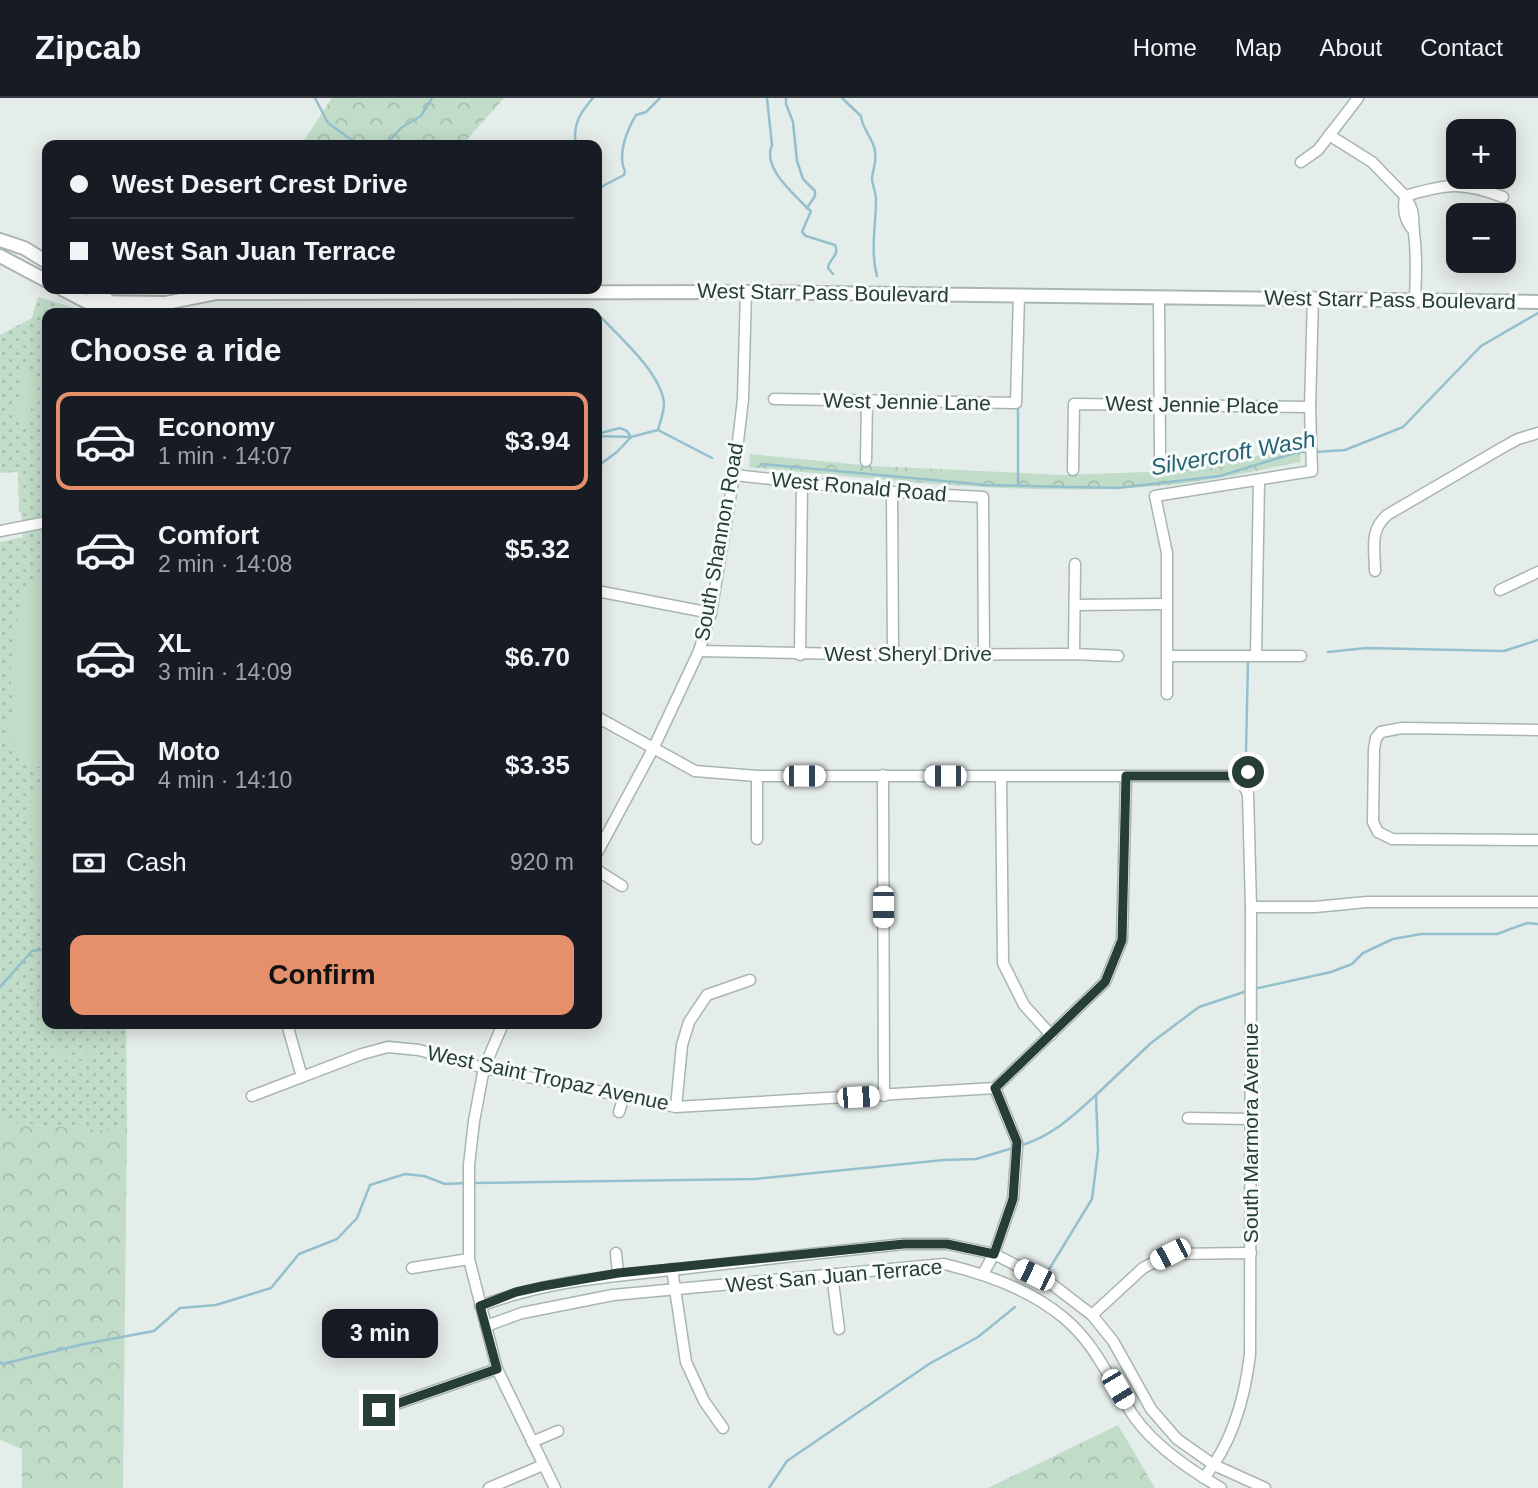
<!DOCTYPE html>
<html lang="en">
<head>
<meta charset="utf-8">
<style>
	:root { --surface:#171b24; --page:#242831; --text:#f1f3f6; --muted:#9ea1a6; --line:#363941; --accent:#e5906b }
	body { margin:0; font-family:Arial,sans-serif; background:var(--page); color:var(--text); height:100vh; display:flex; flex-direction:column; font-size:26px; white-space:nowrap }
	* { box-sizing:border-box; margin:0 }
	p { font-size:23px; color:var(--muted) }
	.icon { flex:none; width:38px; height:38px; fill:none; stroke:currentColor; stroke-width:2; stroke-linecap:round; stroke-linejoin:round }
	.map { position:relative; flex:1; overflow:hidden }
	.details { position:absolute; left:42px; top:210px; width:560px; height:721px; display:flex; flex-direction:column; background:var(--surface); border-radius:14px; box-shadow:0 4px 18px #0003 }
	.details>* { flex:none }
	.guide { position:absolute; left:42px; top:42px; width:560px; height:154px; border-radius:14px; box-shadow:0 4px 18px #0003; display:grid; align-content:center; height:154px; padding:0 28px; background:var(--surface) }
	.fabs { position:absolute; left:1446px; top:21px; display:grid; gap:14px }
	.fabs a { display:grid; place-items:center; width:70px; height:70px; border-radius:14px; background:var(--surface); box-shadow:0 4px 18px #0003; font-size:35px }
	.end { position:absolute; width:32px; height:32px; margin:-16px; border:9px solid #263d38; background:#fff; box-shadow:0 0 0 4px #fff }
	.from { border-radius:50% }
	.bubble { position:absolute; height:49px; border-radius:14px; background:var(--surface); box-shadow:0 4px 18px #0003; font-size:23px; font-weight:700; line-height:49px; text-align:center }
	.car { position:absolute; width:21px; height:42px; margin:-21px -10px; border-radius:9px; box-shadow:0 0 5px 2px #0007; background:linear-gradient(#fff 24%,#345 0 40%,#fff 0 76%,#345 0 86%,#fff 0) }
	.guide b { display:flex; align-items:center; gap:24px; height:66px; font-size:26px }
	.guide b+b { border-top:2px solid var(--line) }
	.guide i { width:18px; height:18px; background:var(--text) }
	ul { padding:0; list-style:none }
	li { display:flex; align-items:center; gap:21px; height:98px; margin:0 14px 10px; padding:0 14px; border:4px solid transparent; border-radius:14px }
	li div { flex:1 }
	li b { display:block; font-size:26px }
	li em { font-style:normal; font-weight:700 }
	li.active { border-color:var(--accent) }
	li>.icon { width:63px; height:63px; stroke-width:1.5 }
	h2 { padding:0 28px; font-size:32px; line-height:84px }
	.pay { display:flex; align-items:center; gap:18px; height:77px; padding:0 28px; font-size:26px }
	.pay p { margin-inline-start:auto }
	.button { display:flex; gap:14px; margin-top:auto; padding:14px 28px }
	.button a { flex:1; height:80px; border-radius:14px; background:var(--accent); color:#111; font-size:28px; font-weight:700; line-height:80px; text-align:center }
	header { display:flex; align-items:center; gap:42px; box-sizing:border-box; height:98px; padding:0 35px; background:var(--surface); border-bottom:2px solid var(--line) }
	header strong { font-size:33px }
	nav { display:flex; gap:38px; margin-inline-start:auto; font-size:24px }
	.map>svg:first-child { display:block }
	.grass { fill:url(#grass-dots) }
	.forest { fill:url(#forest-crowns) }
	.pitch { fill:#c1dcc9 }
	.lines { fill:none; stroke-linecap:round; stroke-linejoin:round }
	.stream { stroke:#93c0cc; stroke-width:2.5 }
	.minor-casing { stroke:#a8b5b1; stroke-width:13 }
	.tertiary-casing { stroke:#a8b5b1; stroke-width:16 }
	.minor { stroke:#fff; stroke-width:10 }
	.tertiary { stroke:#fff; stroke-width:12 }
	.route { stroke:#263d38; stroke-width:9 }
	.labels { text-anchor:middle; stroke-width:6; stroke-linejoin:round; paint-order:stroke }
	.street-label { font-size:21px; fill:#263d38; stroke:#f6faf8 }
	.water-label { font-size:23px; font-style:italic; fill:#256274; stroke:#f6faf8 }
</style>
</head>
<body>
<header>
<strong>Zipcab</strong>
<nav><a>Home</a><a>Map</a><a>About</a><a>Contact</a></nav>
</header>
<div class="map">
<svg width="1538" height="1390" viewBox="0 0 1538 1390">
	<defs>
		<pattern id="grass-dots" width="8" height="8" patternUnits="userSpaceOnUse" patternTransform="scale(1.75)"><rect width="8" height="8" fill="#c1dcc9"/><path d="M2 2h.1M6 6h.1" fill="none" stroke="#a6bead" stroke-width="1.8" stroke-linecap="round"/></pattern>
		<pattern id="forest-crowns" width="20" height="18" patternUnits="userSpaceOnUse" patternTransform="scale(1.75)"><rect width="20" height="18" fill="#c1dcc9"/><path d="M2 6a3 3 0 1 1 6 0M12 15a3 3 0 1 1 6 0" fill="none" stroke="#a6bead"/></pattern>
	</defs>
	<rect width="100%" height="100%" fill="#e5edea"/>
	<!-- grass -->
	<path class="grass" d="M38,199L91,215H47V926H126L127,1024L113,1033L0,1024V444L23,439L21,414H19L18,374L0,375V237L32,220Z"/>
	<!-- forest -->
	<g class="forest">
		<path d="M332,0H504L462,47H301Z"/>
		<path d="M1300,350L1301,364C1254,373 1206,384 1159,388C1022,399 885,381 749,369L750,356L873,368L1063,377L1175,373Z"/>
		<path d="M0,1024L113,1033L127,1024L123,1390H22V1351L0,1342Z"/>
		<path d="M1118,1327L1155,1390H988Z"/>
	</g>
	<!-- pitch -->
	<g class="pitch">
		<path d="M19,274L26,275L39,286L34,305L26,320H19L13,316L5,318L0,322L2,313L15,312L20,307L21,295L26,283L21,278L14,279L5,294L0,296L10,281Z"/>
		<path d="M41,477L47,478V667C26,676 6,649 8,628C9,621 14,615 14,607C14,600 11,593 11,586C8,559 19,509 28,484Z"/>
		<path d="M47,685V823L34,799L36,779L31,728V702L37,691Z"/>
		<path d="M47,872V926H51C47,951 86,982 88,949L73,938L63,926H69C77,940 94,942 92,961L81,968C56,964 56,945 39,932V894Z"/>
	</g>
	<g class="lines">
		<!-- stream -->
		<g class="stream">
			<path d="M315,0L328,25L359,47"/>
			<path d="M767,0L772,47C762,69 792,94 807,110"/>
			<path d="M786,0V6L793,24L797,63L803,81L815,93V98L807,110L811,113L802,134L806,138L835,147C840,157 829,161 828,170L833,176"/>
			<path d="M842,0L861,18C862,31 873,40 875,53C877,64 873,70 872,80C872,87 876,94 876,102C876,127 870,153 877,178"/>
			<path d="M386,47L401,30L421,18L432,0"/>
			<path d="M576,47C572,27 580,15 593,0"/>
			<path d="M597,110L599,90L624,77L625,73C617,57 627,32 636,17L646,14L660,0"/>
			<path d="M593,211C614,234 662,274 664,306C664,314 660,324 658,332"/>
			<path d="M367,212L368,215"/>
			<path d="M1018,308V385L1020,387"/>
			<path d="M597,336L620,330L627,333L631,339"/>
			<path d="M597,338L631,339"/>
			<path d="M1316,354L1345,352L1403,329L1481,248L1538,215"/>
			<path d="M761,366L986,387L1118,390L1220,378L1298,354H1309"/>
			<path d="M597,373L602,365L617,354L631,339L658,332L712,360"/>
			<path d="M1328,554L1366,550L1504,553L1538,542"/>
			<path d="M1246,653L1248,564"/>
			<path d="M0,889L32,853L47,851"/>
			<path d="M1254,891L1331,874L1352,866L1363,855L1393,841L1421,836H1497L1527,825L1538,826"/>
			<path d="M1019,1048C1051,1039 1072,1019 1096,997"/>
			<path d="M473,1085L755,1081L944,1062L976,1061L1013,1050"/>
			<path d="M1048,1173L1092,1101L1098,1053L1096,997L1151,945L1199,909L1247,893"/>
			<path d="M0,1264L2,1266L84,1246L154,1233L180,1210L216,1207L271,1190L299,1156L337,1141L357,1120L370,1087L405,1076L424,1078L445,1086L466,1085"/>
			<path d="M769,1390L787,1363L929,1266L978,1239L1015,1209"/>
		</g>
		<defs>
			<g id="minor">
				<path d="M1329,37L1372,64L1405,98C1446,86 1462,83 1503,99"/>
				<path d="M1301,64L1318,52L1358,0"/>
				<path d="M1414,133C1404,122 1403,112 1405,98C1416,116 1412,118 1414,135C1417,158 1416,179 1415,202"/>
				<path d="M1159,200L1160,360"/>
				<path d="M774,301L1016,305L1019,197"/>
				<path d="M866,363L867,303"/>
				<path d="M1073,372L1074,306L1310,309"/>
				<path d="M734,377L892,394L983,399L984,556"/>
				<path d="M892,394L893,557"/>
				<path d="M0,433L47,424"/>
				<path d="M1375,473C1375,451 1369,433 1387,417L1500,351L1518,341L1538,335"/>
				<path d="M1500,492L1538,474"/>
				<path d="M597,493L711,515"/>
				<path d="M1075,507L1165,506"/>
				<path d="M699,553L893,557L1074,556L1118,558"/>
				<path d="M1074,556L1075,466"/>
				<path d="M800,557L802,385"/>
				<path d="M1256,557L1259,382"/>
				<path d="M1168,558H1301"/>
				<path d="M1167,596V455L1155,398L1312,373L1310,309L1313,199"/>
				<path d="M597,619L695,673L757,678H1230L1240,681"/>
				<path d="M1381,634L1402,630L1538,632"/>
				<path d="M883,677L884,998"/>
				<path d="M1001,678L1003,865L1024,907L1051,937"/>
				<path d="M1240,681L1248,674"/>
				<path d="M1378,734L1392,741L1538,742"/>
				<path d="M1378,734L1373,724L1374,651L1376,640L1381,634"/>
				<path d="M757,741V678"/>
				<path d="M597,755L653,651L699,553L711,515L734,377L743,301L746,194"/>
				<path d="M597,772L622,788"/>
				<path d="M1251,809H1315L1367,804H1538"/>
				<path d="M287,926L302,979"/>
				<path d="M503,926L484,970L474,1023L469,1067V1161L497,1271L555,1390"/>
				<path d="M252,998L362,956L388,949L419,952L484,970L676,1009L995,990L1105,884L1122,842L1126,678"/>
				<path d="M676,1009L682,947L689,924L707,897L750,882"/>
				<path d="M619,1014L624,998"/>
				<path d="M1188,1020L1251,1021"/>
				<path d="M616,1155L618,1175"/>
				<path d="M412,1170L469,1161"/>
				<path d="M672,1171L686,1264L704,1303L723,1330"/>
				<path d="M832,1176L839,1231"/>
				<path d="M983,1176L994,1156L1013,1101L1017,1049V1044L995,990"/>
				<path d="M480,1208C549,1182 608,1179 680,1171C755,1162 829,1154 904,1146H947L994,1156L1049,1184L1092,1217L1113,1243L1151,1311L1177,1341L1214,1367L1265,1390"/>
				<path d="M1092,1217L1143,1170L1170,1156L1251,1155"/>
				<path d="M486,1228L522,1215L613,1197L944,1166C986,1176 1031,1192 1064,1220C1097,1247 1111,1286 1135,1320C1156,1349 1190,1372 1221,1390"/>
				<path d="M379,1312L497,1271"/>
				<path d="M532,1344L558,1333"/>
				<path d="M1204,1380C1233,1344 1245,1300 1250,1256L1251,809L1248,696L1240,681"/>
				<path d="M489,1390L543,1367"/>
			</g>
			<g id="tertiary">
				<path d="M0,142L24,150L47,164"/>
				<path d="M0,158L47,183"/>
				<path d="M62,191L87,204L166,205L216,195L746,194L1538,204"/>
				<path d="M89,191L108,202"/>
			</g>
		</defs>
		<!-- minor casing -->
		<use href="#minor" class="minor-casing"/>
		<!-- tertiary casing -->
		<use href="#tertiary" class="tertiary-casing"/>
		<!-- minor -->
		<use href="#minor" class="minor"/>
		<!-- tertiary -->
		<use href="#tertiary" class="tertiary"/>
	</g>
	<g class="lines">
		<!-- route -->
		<path class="route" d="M379,1312L497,1271L480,1208L516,1194L543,1188L618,1175L904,1146H947L994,1156L1013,1101L1017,1044L995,990L1105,884L1122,842L1126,678H1230L1240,681L1248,674"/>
	</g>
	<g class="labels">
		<!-- street labels -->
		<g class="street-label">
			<text transform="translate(823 195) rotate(1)" y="7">West Starr Pass Boulevard</text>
			<text transform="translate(1390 202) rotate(1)" y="7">West Starr Pass Boulevard</text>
			<text transform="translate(907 304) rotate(1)" y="7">West Jennie Lane</text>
			<text transform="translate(1192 307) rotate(1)" y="7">West Jennie Place</text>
			<text transform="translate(859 389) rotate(5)" y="7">West Ronald Road</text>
			<text transform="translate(719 444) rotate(-80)" y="7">South Shannon Road</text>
			<text x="908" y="563">West Sheryl Drive</text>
			<text transform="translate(548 980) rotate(12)" y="7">West Saint Tropaz Avenue</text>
			<text transform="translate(1251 1035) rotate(-90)" y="7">South Marmora Avenue</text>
			<text transform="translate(834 1178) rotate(-5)" y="7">West San Juan Terrace</text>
		</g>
		<!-- water labels -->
		<g class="water-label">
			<text transform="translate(1233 355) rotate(-10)" y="8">Silvercroft Wash</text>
		</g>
	</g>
</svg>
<div class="fabs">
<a>+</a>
<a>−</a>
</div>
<i class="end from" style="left:1248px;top:674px"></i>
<i class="end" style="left:379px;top:1312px"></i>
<div class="bubble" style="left:322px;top:1211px;width:116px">3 min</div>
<i class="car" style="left:804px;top:678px;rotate:90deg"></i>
<i class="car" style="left:945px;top:678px;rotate:270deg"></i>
<i class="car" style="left:883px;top:809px;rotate:180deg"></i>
<i class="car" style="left:858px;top:999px;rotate:87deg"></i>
<i class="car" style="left:1170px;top:1156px;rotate:243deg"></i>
<i class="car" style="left:1034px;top:1177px;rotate:296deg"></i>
<i class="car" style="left:1118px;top:1291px;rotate:149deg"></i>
<div class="guide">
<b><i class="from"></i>West Desert Crest Drive</b>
<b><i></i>West San Juan Terrace</b>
</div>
<section class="details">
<h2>Choose a ride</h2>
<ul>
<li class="active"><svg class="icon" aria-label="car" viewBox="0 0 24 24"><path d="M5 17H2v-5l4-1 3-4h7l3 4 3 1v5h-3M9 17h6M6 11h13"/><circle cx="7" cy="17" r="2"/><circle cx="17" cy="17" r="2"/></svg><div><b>Economy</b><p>1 min · 14:07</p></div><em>$3.94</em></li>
<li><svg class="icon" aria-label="car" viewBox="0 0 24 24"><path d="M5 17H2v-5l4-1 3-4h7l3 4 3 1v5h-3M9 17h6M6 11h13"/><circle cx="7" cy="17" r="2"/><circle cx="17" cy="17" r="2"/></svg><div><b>Comfort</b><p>2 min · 14:08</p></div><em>$5.32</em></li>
<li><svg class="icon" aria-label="car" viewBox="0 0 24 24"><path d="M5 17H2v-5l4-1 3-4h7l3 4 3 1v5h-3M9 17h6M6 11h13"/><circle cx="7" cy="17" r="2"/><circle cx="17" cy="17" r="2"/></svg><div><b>XL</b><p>3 min · 14:09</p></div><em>$6.70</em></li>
<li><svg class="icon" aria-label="car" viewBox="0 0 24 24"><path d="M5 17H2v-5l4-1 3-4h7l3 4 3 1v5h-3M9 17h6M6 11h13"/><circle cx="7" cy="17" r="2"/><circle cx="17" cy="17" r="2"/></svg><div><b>Moto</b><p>4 min · 14:10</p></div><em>$3.35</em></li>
</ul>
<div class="pay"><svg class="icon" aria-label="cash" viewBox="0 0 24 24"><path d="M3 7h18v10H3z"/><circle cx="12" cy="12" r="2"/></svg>Cash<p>920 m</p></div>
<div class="button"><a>Confirm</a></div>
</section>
</div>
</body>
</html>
